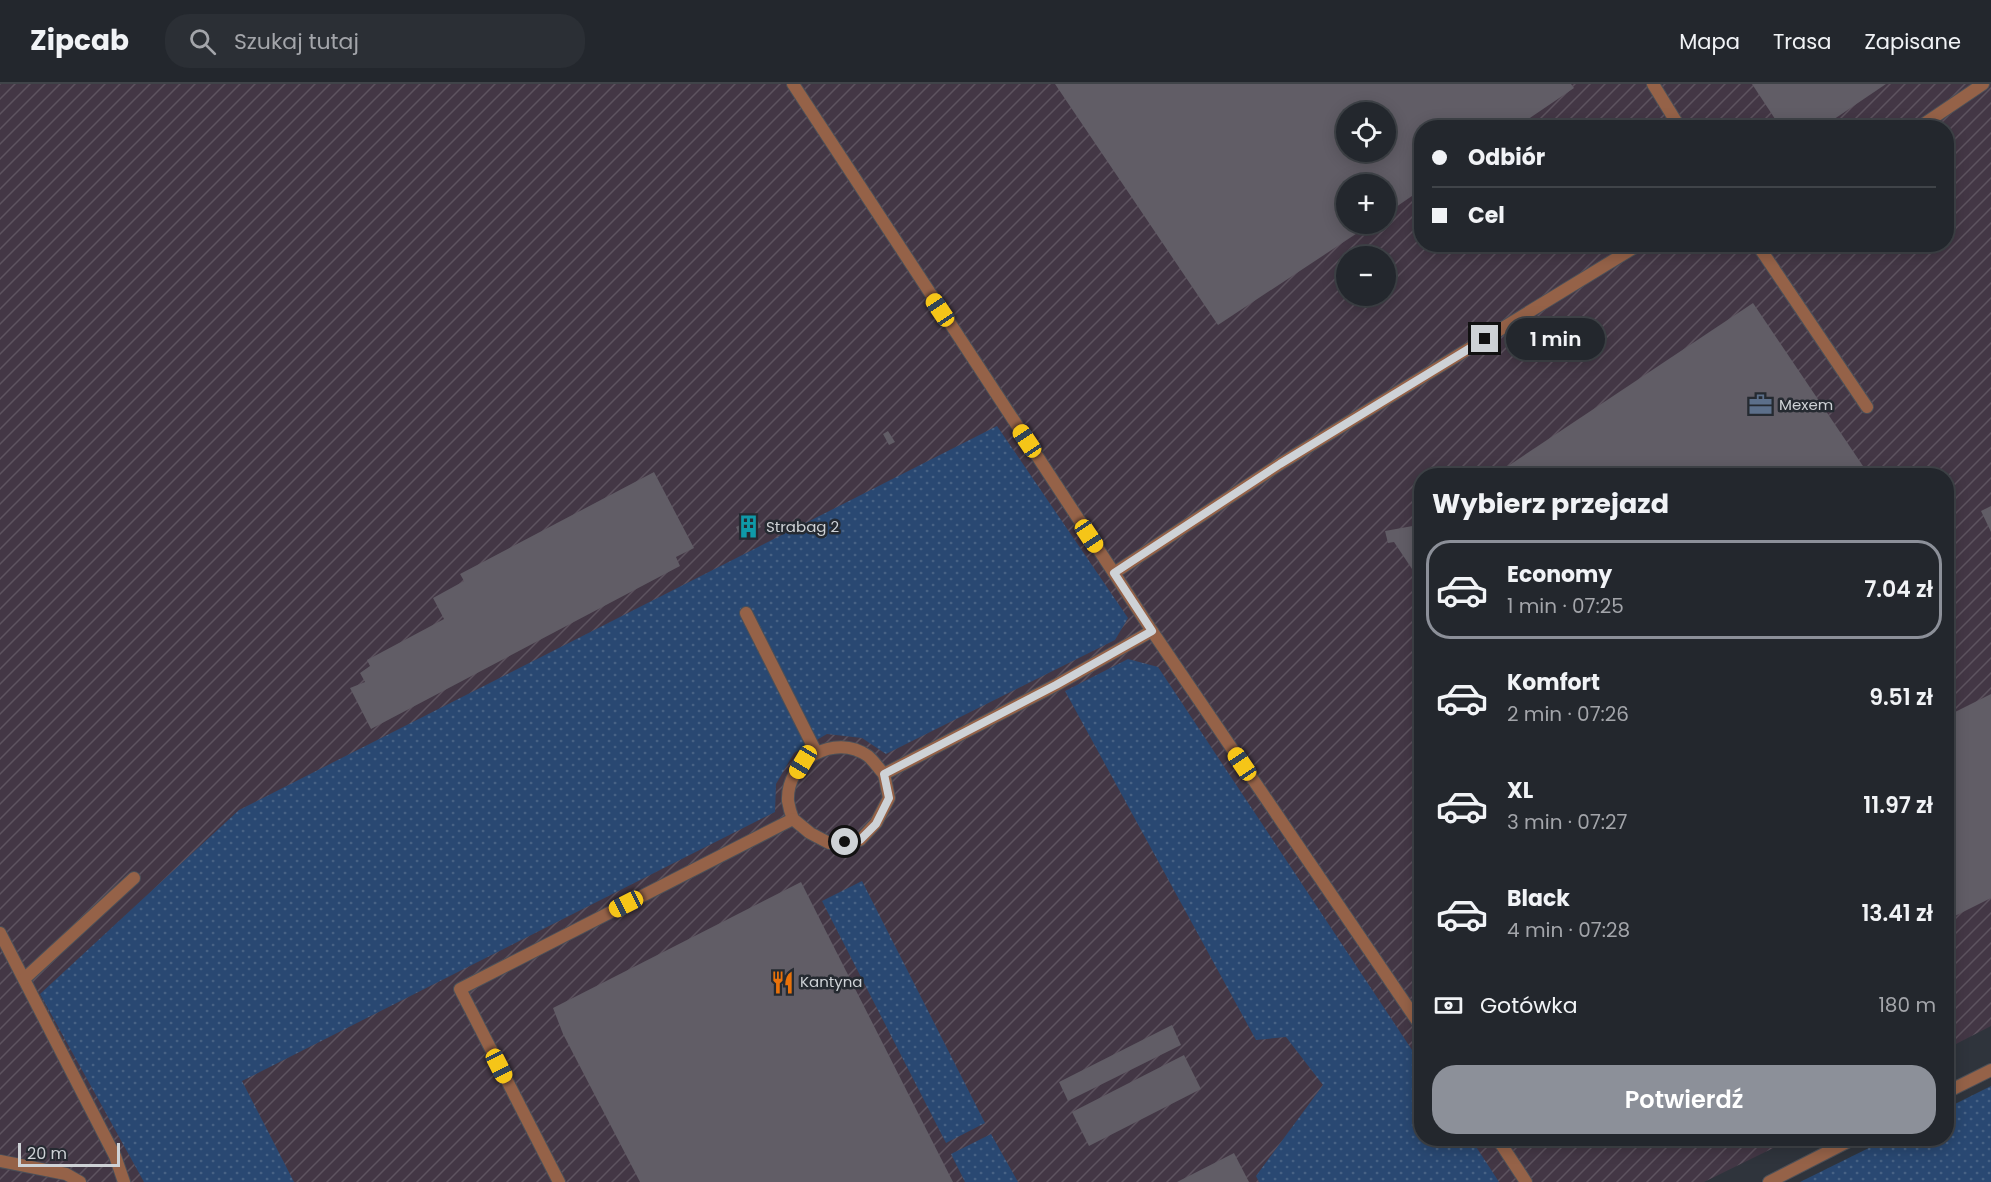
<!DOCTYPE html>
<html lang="pl">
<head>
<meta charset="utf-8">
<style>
	:root { --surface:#23272d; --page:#2b2f35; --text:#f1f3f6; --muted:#a3a5aa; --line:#404449; --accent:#8c9099 }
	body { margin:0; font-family:Poppins,sans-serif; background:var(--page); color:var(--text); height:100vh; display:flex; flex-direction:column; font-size:22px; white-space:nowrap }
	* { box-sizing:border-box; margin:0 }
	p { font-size:20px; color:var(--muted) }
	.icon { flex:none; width:33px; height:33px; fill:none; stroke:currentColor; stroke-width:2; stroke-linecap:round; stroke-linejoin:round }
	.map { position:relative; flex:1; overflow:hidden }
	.side { position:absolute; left:1414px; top:384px; width:540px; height:678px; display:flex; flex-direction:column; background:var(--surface); border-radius:24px; box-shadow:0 3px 15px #0003,0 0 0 2px var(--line) }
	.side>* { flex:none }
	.hud { position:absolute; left:1414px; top:36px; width:540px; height:132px; border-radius:24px; box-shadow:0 3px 15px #0003,0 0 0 2px var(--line); display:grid; align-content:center; height:132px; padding:0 18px; background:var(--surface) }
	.buttons { position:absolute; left:1336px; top:18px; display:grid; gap:12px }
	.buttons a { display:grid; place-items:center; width:60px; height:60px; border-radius:50%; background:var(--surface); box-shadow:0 3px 15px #0003,0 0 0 2px var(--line); font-size:30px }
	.scale { position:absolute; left:18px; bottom:15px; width:102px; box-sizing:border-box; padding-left:6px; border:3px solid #ced2d6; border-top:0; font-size:16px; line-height:21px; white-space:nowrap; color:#ced2d6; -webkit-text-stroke:4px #252a31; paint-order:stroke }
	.end { position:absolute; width:27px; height:27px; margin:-14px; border:8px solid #ced2d6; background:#111; box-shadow:0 0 0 3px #111 }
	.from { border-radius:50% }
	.bubble { position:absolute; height:42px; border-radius:21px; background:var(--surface); box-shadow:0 3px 15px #0003,0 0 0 2px var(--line); font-size:20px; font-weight:600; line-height:42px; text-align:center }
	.car { position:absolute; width:18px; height:36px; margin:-18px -9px; border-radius:8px; box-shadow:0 0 4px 2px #0007; background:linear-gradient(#f5c518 24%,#345 0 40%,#f5c518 0 76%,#345 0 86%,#f5c518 0) }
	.hud b { display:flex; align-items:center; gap:21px; height:57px; font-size:22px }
	.hud b+b { border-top:2px solid var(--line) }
	.hud i { width:15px; height:15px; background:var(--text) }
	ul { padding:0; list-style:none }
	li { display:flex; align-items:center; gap:18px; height:99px; margin:0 12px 9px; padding:0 6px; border:3px solid transparent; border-radius:24px }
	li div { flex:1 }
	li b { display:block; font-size:22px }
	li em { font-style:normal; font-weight:600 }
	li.current { border-color:var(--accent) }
	li>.icon { width:54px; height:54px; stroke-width:1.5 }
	h2 { padding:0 18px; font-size:27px; line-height:72px }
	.pay { display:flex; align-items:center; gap:15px; height:66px; padding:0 18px; font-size:22px }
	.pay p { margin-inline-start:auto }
	.action { display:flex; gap:12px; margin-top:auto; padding:12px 18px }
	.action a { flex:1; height:69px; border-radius:24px; background:var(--accent); color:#fff; font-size:24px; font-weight:600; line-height:69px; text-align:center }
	header { display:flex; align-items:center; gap:36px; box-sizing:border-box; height:84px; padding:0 30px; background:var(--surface); border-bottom:2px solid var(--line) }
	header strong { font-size:28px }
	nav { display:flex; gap:33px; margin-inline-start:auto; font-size:21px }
	.search { width:420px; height:54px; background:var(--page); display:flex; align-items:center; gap:15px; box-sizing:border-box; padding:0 21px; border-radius:24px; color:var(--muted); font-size:22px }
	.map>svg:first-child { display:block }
	.industrial { fill:url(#industrial-furrows); fill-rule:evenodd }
	.green { fill:url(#green-dots) }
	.building { fill:#615d66; fill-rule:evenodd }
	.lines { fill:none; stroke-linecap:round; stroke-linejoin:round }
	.service-casing { stroke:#4c5058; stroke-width:14 }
	.minor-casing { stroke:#4c5058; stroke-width:14 }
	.service { stroke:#956248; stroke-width:12 }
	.minor { stroke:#956248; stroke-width:12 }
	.route { stroke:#ced2d6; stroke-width:8 }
	.labels { text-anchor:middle; stroke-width:5; stroke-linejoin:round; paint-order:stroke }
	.poi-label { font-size:15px; fill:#ced2d6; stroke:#252a31; text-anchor:start }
</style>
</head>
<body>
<header>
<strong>Zipcab</strong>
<div class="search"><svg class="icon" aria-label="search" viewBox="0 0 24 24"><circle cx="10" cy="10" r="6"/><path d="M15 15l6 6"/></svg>Szukaj tutaj</div>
<nav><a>Mapa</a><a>Trasa</a><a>Zapisane</a></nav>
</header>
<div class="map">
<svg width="1991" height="1098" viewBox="0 0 1991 1098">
	<defs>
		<pattern id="industrial-furrows" width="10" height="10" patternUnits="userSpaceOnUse" patternTransform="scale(1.5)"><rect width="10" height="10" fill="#433745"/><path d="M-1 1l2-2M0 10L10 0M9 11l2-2" fill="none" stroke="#5d535f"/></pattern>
		<pattern id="green-dots" width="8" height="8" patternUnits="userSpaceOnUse" patternTransform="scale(1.5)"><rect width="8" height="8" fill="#294872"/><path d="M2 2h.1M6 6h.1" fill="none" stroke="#476285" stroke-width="1.8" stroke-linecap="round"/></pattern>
	</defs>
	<rect width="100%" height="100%" fill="#2f343c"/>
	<!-- industrial -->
	<path class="industrial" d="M0,0H1991V942L1956,960L1953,974L1947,977V392H1422V1054L1792,1055L1704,1098H0ZM1347,28H1386V68H1347ZM1422,44H1947V160H1422ZM1347,100H1386V140H1347ZM1347,172H1386V212H1347Z"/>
	<!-- green -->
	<g class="green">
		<path d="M997,342L1128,534L1115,556L886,670L862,654L827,650L794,669L776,700L775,728L242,997L294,1098H144L40,910L239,726Z"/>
		<path d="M1128,575L1158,583L1422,981V1054L1471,1055L1499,1098H1259L1256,1092L1323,1001L1286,953L1256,956L1065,607Z"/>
		<path d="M862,797L985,1039L946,1059L822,817Z"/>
		<path d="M1991,1002V1098H1800L1887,1055L1947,1054V1024Z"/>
		<path d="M991,1050L1018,1098H965L951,1070Z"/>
	</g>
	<!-- building -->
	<g class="building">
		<path d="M1055,0H1571L1574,4L1515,44H1422V105L1386,130V100H1347V140H1371L1218,241ZM1347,28H1386V68H1347Z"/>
		<path d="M1752,0H1886L1821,44H1781Z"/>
		<path d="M1753,219L1863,382L1861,392H1493Z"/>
		<path d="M888,347L895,358L889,361L883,350Z"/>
		<path d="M654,388L694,464L676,473L680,482L371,645L350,604L365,598L360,589L370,582L367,576L444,535L433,514L464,497L460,490Z"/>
		<path d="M1991,422V448L1981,427Z"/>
		<path d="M756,433L761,443L741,454L736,443Z"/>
		<path d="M1422,439V500L1394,458L1388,459L1385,447L1418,441Z"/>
		<path d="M1991,610V814L1947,836V632Z"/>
		<path d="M801,798L953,1098H640L563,950L553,924Z"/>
		<path d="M1172,941L1181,961L1068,1017L1059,998Z"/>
		<path d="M1184,971L1201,1005L1089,1062L1072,1028Z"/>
		<path d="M1234,1069L1249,1098H1177Z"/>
	</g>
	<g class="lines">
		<defs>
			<g id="service">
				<path d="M793,0L1152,547L1422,944"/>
				<path d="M1653,0L1680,44"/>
				<path d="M1918,44L1983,0"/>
				<path d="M1757,160L1867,323"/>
				<path d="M1114,489L1280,380L1640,160"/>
				<path d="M746,529L816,668"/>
				<path d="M793,735C791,730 789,723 788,717C786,676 835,648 868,672C874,677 879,685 884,690"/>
				<path d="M0,849L115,1072L124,1098"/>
				<path d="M24,895L134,794"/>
				<path d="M1497,1054L1526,1098"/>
				<path d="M0,1077L66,1090L80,1098"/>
				<path d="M559,1098L460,905L793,735L810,749L829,759L860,756L876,739L889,714L884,690L1056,601L1152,547"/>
			</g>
			<g id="minor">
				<path d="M1947,1008L1991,986"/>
				<path d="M1769,1098L1855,1054"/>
			</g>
		</defs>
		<!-- service casing -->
		<use href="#service" class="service-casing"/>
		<!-- minor casing -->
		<use href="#minor" class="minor-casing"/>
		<!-- service -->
		<use href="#service" class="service"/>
		<!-- minor -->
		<use href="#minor" class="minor"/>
	</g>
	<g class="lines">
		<!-- route -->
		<path class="route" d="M845,758L860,756L876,740L889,714L884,690L1056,601L1152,547L1114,489L1280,380L1485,255"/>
	</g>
	<!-- icons -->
	<defs>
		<symbol id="office-bare" viewBox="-9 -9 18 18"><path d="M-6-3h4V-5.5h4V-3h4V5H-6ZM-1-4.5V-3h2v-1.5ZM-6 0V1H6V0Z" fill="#5c6f8a" stroke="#252a31" stroke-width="2.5" paint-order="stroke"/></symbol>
		<symbol id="building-bare" viewBox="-9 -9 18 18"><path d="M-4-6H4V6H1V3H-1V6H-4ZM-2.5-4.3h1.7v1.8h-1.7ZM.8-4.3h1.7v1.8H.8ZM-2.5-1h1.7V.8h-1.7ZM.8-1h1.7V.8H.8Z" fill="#0f9aa8" stroke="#252a31" stroke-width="2.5" paint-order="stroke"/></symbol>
		<symbol id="restaurant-bare" viewBox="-9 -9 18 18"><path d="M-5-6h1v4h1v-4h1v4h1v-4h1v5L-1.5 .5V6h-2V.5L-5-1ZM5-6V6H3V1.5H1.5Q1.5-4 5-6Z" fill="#e8710a" stroke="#252a31" stroke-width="2.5" paint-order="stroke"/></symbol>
	</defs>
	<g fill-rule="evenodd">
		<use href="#office-bare" x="1744" y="304" width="33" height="33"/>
		<use href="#building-bare" x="732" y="426" width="33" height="33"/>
		<use href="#restaurant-bare" x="766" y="882" width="33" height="33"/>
	</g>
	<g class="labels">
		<!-- poi labels -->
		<g class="poi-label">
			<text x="1779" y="326">Mexem</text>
			<text x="766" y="448">Strabag 2</text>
			<text x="800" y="903">Kantyna</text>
		</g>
	</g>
</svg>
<div class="buttons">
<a><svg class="icon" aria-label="locate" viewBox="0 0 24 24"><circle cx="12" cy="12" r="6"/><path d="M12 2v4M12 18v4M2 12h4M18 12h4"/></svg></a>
<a>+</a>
<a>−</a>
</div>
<div class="scale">20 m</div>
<i class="end from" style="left:845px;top:758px"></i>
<i class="end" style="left:1485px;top:255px"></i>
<div class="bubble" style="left:1506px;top:234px;width:99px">1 min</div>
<i class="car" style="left:940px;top:226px;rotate:326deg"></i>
<i class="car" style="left:1027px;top:357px;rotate:326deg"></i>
<i class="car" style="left:1089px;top:452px;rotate:146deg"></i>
<i class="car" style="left:803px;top:678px;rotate:211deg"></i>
<i class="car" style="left:1242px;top:680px;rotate:326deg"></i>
<i class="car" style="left:626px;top:820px;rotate:243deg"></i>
<i class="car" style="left:499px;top:982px;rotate:153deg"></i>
<div class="hud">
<b><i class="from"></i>Odbiór</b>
<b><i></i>Cel</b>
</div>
<section class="side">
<h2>Wybierz przejazd</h2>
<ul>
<li class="current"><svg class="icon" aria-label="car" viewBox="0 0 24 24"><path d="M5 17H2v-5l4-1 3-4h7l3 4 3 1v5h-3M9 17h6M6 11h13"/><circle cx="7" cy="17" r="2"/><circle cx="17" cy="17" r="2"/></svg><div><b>Economy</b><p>1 min · 07:25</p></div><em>7.04 zł</em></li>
<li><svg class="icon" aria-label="car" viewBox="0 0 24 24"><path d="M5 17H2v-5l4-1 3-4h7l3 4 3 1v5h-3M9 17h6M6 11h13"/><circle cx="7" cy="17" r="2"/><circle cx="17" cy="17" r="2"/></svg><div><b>Komfort</b><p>2 min · 07:26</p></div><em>9.51 zł</em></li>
<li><svg class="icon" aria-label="car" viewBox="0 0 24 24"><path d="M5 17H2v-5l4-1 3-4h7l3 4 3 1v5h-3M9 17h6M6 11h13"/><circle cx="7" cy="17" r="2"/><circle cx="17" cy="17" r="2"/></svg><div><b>XL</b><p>3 min · 07:27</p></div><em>11.97 zł</em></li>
<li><svg class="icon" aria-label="car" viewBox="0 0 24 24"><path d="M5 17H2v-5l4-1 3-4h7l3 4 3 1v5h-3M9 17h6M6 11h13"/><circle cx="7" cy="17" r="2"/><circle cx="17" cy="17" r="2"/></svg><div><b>Black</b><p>4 min · 07:28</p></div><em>13.41 zł</em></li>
</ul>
<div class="pay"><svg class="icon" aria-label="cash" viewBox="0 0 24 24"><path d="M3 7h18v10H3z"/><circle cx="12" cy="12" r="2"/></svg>Gotówka<p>180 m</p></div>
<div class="action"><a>Potwierdź</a></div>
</section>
</div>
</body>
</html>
